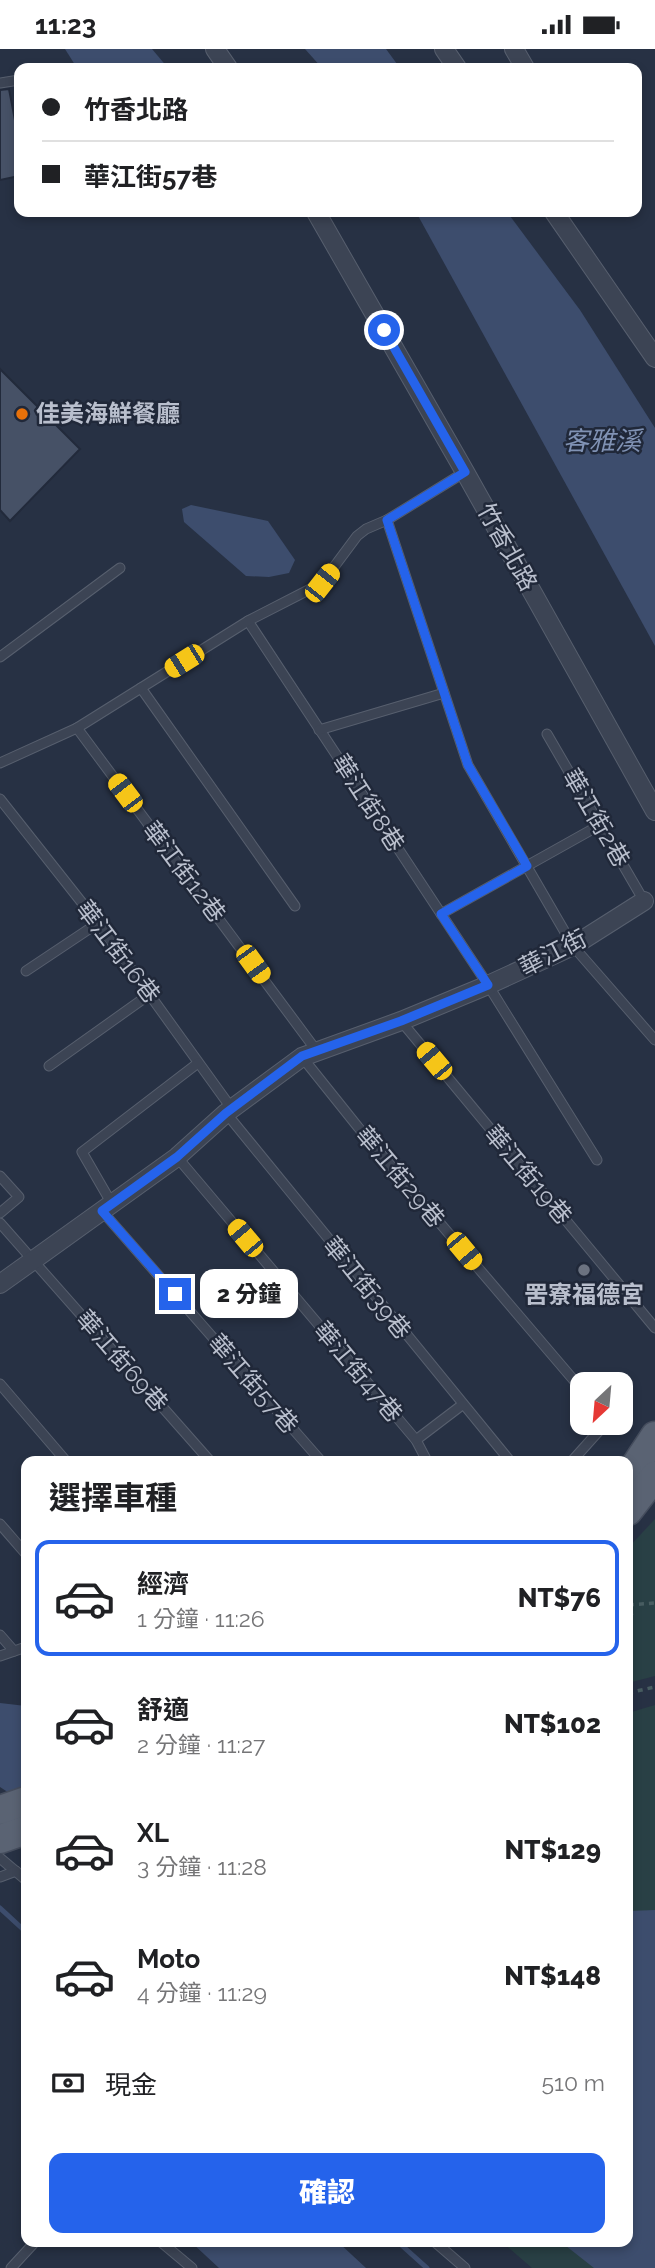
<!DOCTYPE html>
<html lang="zh-TW">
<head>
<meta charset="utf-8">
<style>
	:root { --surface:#fff; --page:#f2f2f2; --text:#202124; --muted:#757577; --line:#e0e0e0; --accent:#2563eb }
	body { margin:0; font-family:Raleway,"Noto Sans TC",sans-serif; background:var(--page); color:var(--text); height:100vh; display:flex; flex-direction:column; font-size:26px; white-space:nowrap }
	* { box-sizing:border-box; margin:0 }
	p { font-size:23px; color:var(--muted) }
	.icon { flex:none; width:38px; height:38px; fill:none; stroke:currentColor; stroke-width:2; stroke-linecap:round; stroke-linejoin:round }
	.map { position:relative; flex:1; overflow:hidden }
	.drawer { position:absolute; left:21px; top:1407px; width:612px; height:791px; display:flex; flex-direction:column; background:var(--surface); border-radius:14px; box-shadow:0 4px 10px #0003 }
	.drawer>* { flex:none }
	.banner { position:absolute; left:14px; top:14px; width:628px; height:154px; border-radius:14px; box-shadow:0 4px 10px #0003; display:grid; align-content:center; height:154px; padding:0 28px; background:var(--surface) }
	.needle { width:46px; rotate:206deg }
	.fabs { position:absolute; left:570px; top:1323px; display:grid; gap:14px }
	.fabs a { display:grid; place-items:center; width:63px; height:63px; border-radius:14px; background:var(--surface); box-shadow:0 4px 10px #0003; font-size:35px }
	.end { position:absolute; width:32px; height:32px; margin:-16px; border:9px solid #2563eb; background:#fff; box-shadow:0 0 0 4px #fff }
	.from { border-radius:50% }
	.bubble { position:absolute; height:49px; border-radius:14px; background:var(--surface); box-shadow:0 4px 10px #0003; font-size:23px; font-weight:800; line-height:49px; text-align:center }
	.car { position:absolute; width:21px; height:42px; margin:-21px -10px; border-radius:9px; box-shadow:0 0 5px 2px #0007; background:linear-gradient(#f5c518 24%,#345 0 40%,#f5c518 0 76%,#345 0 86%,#f5c518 0) }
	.banner b { display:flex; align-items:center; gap:24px; height:66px; font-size:26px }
	.banner b+b { border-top:2px solid var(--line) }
	.banner i { width:18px; height:18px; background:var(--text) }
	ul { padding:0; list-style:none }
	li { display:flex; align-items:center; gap:21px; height:116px; margin:0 14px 10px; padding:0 14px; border:4px solid transparent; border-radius:14px }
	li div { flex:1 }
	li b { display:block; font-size:26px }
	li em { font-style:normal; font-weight:800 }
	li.selected { border-color:var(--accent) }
	li>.icon { width:63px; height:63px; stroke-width:1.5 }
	h2 { padding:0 28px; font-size:32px; line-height:84px }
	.pay { display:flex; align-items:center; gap:18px; height:77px; padding:0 28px; font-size:26px }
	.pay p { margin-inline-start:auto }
	.action { display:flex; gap:14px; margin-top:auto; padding:14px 28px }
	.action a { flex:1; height:80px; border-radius:14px; background:var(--accent); color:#fff; font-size:28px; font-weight:800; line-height:80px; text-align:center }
	.status { display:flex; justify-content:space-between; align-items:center; height:49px; padding:0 35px; background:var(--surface); direction:ltr }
	.status svg { height:19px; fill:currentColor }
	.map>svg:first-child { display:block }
	.green { fill:#294045 }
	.water { fill:#3d4d6d }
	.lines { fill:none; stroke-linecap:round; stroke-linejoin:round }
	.stream { stroke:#3d4d6d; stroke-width:5 }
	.building { fill:#465166; stroke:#222a3b; stroke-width:2 }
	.service-casing { stroke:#575f6e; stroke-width:11 }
	.minor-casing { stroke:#575f6e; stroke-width:20 }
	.primary-casing { stroke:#454d5d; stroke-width:31 }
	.path { stroke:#485d61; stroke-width:3.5; stroke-dasharray:5 5; stroke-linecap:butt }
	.service { stroke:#3c4454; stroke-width:9 }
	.minor { stroke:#3c4454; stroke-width:18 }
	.primary { stroke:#5a6373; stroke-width:28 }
	.route { stroke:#2563eb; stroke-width:9 }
	.food-dot { fill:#e8710a; stroke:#202839; stroke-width:2.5 }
	.worship-dot { fill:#6b7280; stroke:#202839; stroke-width:2.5 }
	.labels { text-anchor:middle; stroke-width:5; stroke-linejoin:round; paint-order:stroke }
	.poi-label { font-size:24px; font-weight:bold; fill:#b9bfcd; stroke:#202839; text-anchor:start }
	.street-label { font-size:24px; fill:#b9bfcd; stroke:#202839 }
	.water-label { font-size:26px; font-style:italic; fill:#8092b4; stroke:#202839 }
</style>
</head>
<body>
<div class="status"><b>11:23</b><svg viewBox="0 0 49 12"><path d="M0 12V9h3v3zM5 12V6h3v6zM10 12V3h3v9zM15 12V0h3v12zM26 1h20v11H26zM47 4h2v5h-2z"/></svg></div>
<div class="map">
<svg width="655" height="2219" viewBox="0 0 655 2219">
	<rect width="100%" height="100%" fill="#273144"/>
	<!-- green -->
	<g class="green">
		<path d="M655,1470V1627L628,1634V1499Z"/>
		<path d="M655,1656V2219H532L502,2193H628V1664Z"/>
	</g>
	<!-- water -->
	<g class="water">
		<path d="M65,0H152L168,19H77Z"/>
		<path d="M305,0H386L400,19H322Z"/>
		<path d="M416,163H507L580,261L655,379V597Z"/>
		<path d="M191,456L268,472L295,511L289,524L269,528L246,527L184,473L182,460Z"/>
		<path d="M0,1654L26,1657V1755L0,1738Z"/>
		<path d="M655,1861V2219H594L561,2193H628V1862Z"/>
		<path d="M191,2193H338L366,2219H219Z"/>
	</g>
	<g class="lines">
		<!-- stream -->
		<g class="stream">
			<path d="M0,1859L26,1883"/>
			<path d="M398,2193L427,2219"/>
		</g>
	</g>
	<!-- building -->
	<g class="building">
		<path d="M9,40L19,92V127L0,131V41Z"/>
		<path d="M0,320L80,400L10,472L0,461Z"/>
	</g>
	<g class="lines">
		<defs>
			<g id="service">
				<path d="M0,34L19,31"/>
				<path d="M387,471L468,716L573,897L655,991"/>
				<path d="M248,572L488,936L597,1111"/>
				<path d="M0,608L120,519"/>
				<path d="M141,639L295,857"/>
				<path d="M77,679L316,1001"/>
				<path d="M319,681L444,644"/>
				<path d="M547,685L644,852"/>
				<path d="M0,714L77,679L248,572L322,534L357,487L366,480L387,471L465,423"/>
				<path d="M0,750L98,874L232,1060"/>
				<path d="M441,865L600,776"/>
				<path d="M26,922L98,874"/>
				<path d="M401,972L655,1279"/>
				<path d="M302,1008L358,1078L583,1342"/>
				<path d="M49,1017L150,945"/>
				<path d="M226,1064L510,1412"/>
				<path d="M177,1108L416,1391L427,1412"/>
				<path d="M0,1127L19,1148L0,1164"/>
				<path d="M112,1155L82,1103L198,1014"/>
				<path d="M102,1162L321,1412"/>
				<path d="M0,1174L210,1412"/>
				<path d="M0,1335L66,1412"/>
				<path d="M416,1391L462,1356"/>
				<path d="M572,1412L606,1374"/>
				<path d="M0,1475L26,1505"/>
				<path d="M0,1586L14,1602"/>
				<path d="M0,1607L26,1598"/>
				<path d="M0,1809L26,1831"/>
				<path d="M0,1828L16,1822"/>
				<path d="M161,2193L192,2219"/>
				<path d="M435,2193L465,2219"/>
				<path d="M11,2219L35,2193"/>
			</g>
			<g id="minor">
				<path d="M215,0L228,19"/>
				<path d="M444,0L457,19"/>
				<path d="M514,0L525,19"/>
				<path d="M316,163L465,423L655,762"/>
				<path d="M554,163L655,309"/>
				<path d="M0,1235L177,1108L226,1064L302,1008L401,972L488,936L573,897L644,852"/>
			</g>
			<g id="primary">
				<path d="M628,1428L655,1387"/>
				<path d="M628,1462L655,1427"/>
				<path d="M0,1761L26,1752"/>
				<path d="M0,1790L26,1781"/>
			</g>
		</defs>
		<!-- service casing -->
		<use href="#service" class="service-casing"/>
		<!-- minor casing -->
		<use href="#minor" class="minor-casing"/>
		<!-- primary casing -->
		<use href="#primary" class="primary-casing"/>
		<!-- path -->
		<g class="path">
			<path d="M629,1556L655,1554"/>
			<path d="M628,1586L632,1567L629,1556"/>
			<path d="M628,1644L655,1638"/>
		</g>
		<!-- service -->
		<use href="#service" class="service"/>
		<!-- minor -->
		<use href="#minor" class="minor"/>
		<!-- primary -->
		<use href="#primary" class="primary"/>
	</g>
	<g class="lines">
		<!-- route -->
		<path class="route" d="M175,1245L102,1162L177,1108L226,1064L302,1007L401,972L488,936L441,865L527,817L468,716L387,471L465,423L384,281"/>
	</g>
	<!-- markers -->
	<circle class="food-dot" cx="22" cy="365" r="7"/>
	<circle class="worship-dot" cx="584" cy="1221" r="7"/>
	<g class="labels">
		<!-- poi labels -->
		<g class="poi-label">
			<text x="36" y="373">佳美海鮮餐廳</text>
			<text x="584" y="1254" text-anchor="middle">罟寮福德宮</text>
		</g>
		<!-- street labels -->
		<g class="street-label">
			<text transform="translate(507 498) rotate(61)" y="8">竹香北路</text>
			<text transform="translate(368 754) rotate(57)" y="8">華江街8巷</text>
			<text transform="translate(596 769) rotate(60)" y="8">華江街2巷</text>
			<text transform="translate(184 823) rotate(53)" y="8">華江街12巷</text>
			<text transform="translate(118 903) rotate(53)" y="8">華江街16巷</text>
			<text transform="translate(553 904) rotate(-27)" y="8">華江街</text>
			<text transform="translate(528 1126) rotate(50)" y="8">華江街19巷</text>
			<text transform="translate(400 1128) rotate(50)" y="8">華江街29巷</text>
			<text transform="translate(367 1239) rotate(51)" y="8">華江街39巷</text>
			<text transform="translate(122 1312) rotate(49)" y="8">華江街69巷</text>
			<text transform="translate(358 1323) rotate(50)" y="8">華江街47巷</text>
			<text transform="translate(253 1335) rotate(49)" y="8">華江街57巷</text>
		</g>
		<!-- water labels -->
		<g class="water-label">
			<text x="602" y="401">客雅溪</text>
		</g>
	</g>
</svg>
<div class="fabs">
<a><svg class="needle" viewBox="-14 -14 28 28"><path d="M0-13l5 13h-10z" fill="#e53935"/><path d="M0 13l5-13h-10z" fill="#757577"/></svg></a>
</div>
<i class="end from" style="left:384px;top:281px"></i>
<i class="end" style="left:175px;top:1245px"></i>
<div class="bubble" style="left:200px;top:1220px;width:98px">2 分鐘</div>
<i class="car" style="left:322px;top:534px;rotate:38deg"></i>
<i class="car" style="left:184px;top:612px;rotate:238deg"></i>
<i class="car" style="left:125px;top:744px;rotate:323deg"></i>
<i class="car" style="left:253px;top:915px;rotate:144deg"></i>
<i class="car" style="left:434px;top:1012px;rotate:320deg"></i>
<i class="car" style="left:245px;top:1189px;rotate:320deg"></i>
<i class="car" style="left:464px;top:1202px;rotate:140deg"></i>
<div class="banner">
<b><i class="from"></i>竹香北路</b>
<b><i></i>華江街57巷</b>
</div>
<section class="drawer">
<h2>選擇車種</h2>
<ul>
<li class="selected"><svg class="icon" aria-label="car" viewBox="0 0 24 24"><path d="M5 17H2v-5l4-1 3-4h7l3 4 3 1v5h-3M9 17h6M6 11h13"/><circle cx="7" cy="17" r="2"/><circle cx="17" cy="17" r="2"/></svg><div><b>經濟</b><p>1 分鐘 · 11:26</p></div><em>NT$76</em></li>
<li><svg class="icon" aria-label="car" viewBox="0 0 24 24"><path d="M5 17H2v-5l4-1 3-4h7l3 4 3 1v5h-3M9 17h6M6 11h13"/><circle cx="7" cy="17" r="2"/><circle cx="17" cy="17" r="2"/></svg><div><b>舒適</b><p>2 分鐘 · 11:27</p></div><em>NT$102</em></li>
<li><svg class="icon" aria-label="car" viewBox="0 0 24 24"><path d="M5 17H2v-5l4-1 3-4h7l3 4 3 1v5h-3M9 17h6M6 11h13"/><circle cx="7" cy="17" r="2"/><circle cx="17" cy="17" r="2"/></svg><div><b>XL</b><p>3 分鐘 · 11:28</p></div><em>NT$129</em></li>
<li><svg class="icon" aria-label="car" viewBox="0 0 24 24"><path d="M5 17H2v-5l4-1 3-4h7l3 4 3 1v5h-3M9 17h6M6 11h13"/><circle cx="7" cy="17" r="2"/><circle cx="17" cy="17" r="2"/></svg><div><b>Moto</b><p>4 分鐘 · 11:29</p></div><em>NT$148</em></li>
</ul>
<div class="pay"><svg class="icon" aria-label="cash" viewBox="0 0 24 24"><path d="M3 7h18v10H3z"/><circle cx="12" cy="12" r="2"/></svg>現金<p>510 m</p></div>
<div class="action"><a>確認</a></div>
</section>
</div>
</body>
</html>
